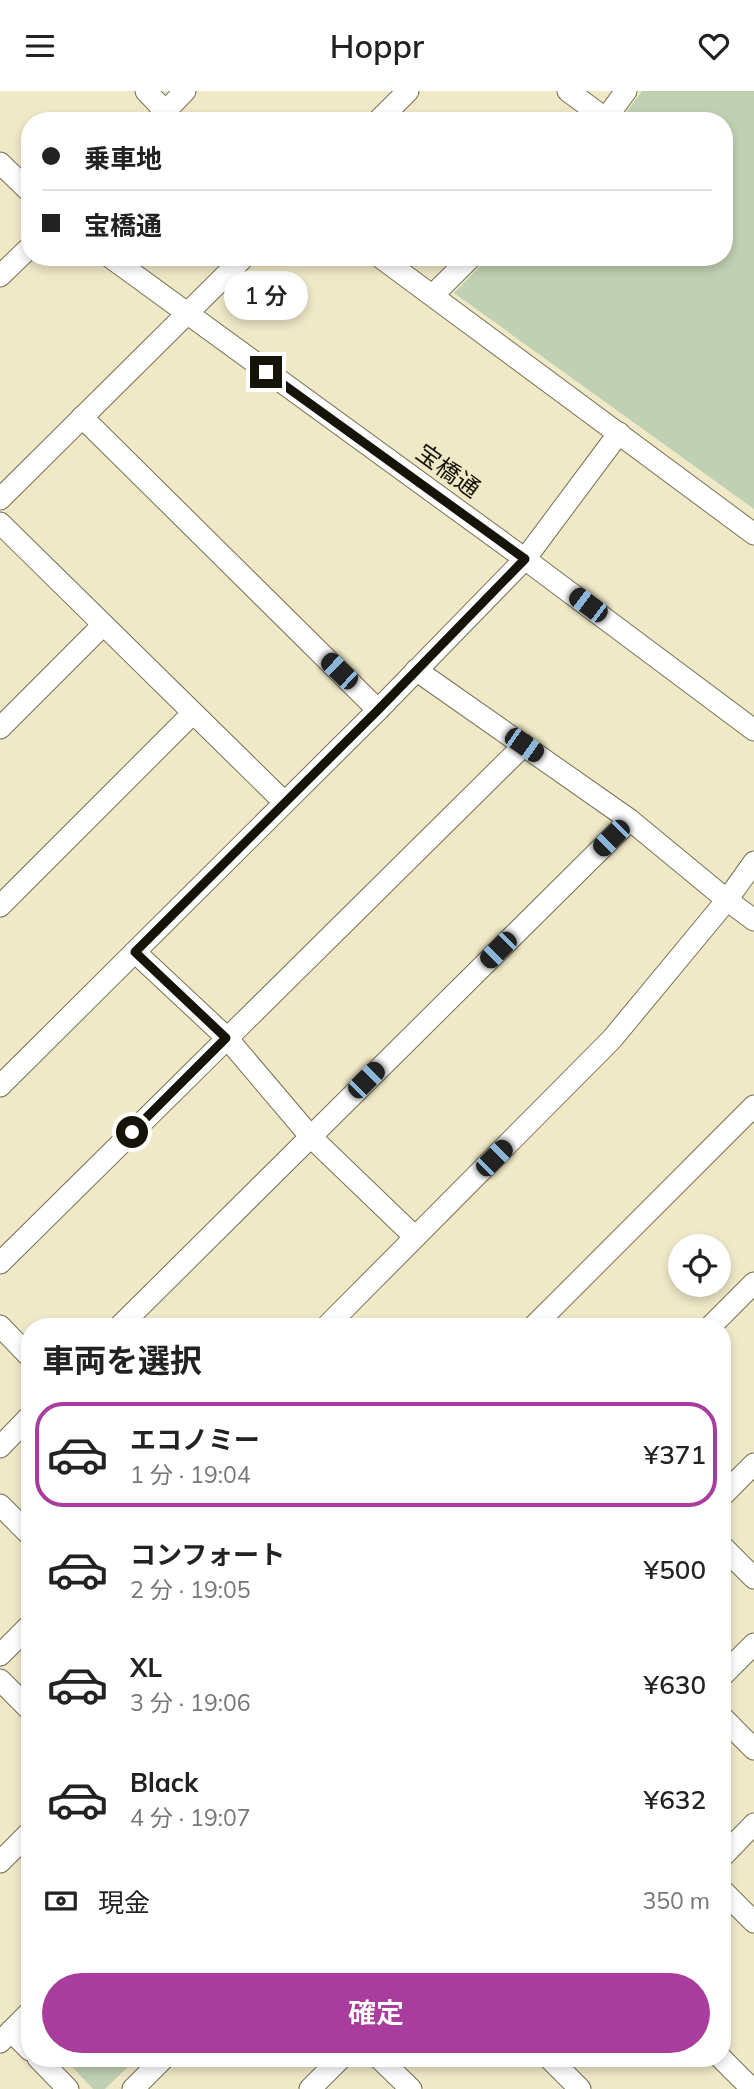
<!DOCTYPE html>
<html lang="ja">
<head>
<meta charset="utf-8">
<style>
	:root { --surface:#fff; --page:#f2f2f2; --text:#222; --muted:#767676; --line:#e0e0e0; --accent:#a83d9e }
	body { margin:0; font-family:Mulish,"Noto Sans JP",sans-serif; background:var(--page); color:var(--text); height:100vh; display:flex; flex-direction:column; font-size:26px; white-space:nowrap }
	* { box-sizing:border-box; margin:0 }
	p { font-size:23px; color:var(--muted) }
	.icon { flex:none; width:38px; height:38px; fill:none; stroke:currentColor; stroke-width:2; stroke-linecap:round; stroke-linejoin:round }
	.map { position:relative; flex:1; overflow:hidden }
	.panel { position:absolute; left:21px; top:1227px; width:710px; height:749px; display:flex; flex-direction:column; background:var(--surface); border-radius:28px; box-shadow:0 4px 10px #0003 }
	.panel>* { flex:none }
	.top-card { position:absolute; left:21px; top:21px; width:712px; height:154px; border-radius:28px; box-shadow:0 4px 10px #0003; display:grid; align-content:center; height:154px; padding:0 21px; background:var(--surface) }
	.buttons { position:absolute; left:668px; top:1143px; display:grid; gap:14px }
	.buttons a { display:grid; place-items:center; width:63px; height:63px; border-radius:50%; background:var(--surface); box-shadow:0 4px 10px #0003; font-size:35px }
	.end { position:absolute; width:32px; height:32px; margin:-16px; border:9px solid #161408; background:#fff; box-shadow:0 0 0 4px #fff }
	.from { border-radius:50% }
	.bubble { position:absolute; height:49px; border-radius:24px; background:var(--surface); box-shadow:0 4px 10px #0003; font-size:23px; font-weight:600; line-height:49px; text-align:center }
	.car { position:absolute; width:21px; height:42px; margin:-21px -10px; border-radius:9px; box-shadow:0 0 5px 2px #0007; background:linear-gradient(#222 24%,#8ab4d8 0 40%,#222 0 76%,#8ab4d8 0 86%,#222 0) }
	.top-card b { display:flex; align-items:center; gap:24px; height:66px; font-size:26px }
	.top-card b+b { border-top:2px solid var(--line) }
	.top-card i { width:18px; height:18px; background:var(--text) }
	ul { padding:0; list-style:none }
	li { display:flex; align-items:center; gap:21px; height:105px; margin:0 14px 10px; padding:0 7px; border:4px solid transparent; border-radius:28px }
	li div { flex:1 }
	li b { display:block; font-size:26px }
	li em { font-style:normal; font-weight:600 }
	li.selected { border-color:var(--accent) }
	li>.icon { width:63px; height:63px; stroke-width:1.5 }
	h2 { padding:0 21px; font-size:32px; line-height:84px }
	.pay { display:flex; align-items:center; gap:18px; height:77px; padding:0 21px; font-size:26px }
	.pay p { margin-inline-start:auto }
	.action { display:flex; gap:14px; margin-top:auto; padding:14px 21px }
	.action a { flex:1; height:80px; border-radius:42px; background:var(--accent); color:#fff; font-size:28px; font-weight:600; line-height:80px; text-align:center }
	header { display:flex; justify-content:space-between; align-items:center; height:91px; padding:0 21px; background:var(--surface); font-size:32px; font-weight:600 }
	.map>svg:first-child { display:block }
	.green { fill:#c0d0b2 }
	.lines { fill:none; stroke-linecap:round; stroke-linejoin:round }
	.minor-casing { stroke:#777254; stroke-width:23 }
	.minor { stroke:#fff; stroke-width:21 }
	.route { stroke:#161408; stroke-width:9 }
	.labels { text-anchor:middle; stroke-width:6; stroke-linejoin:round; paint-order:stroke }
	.street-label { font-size:24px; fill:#161408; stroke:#efe9c8 }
</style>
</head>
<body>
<header><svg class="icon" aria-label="menu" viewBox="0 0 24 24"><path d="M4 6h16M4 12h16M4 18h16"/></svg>Hoppr<svg class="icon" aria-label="heart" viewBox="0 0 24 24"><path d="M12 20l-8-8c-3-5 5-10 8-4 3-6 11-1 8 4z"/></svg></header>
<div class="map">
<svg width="754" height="1998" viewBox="0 0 754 1998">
	<rect width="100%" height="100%" fill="#efe9c8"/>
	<!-- green -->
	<g class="green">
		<path d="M642,0H754V418L454,202L489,166H724V30H620Z"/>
		<path d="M64,1967H137L105,1998H93Z"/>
	</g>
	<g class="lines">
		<defs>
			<g id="minor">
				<path d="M146,0L165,20"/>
				<path d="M568,0L606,28"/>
				<path d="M156,30L185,0"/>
				<path d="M378,30L408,0"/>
				<path d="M604,30L626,0"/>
				<path d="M0,72L30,101"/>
				<path d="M110,166L525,468L754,639"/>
				<path d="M380,166L754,443"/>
				<path d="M0,185L30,156"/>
				<path d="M433,204L471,166"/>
				<path d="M82,326L378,619"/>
				<path d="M0,408L244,166"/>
				<path d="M0,432L284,711"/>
				<path d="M416,579L630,729L727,809L754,829"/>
				<path d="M0,637L103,534"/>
				<path d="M0,815L192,623"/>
				<path d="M135,861L227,947L310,1045L415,1146"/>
				<path d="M0,995L378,619L525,468L619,342"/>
				<path d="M0,1172L524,654"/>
				<path d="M0,1235L30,1266"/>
				<path d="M119,1236L630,729"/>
				<path d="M326,1236L612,948L727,809L754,771"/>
				<path d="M533,1236L754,1015"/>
				<path d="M710,1236L754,1192"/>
				<path d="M0,1356L30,1325"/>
				<path d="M723,1404L754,1373"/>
				<path d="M0,1414L30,1444"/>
				<path d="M723,1456L754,1487"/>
				<path d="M0,1564L30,1534"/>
				<path d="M723,1584L754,1553"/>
				<path d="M0,1589L30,1619"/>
				<path d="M723,1627L754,1658"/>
				<path d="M723,1765L754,1733"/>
				<path d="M0,1771L30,1741"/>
				<path d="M723,1800L754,1831"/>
				<path d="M11,1940L30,1959"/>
				<path d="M0,1951L30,1921"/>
				<path d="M38,1967L68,1998"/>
				<path d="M379,1967L411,1998"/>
				<path d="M549,1967L580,1998"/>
				<path d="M721,1967L752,1998"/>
				<path d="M133,1998L164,1967"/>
				<path d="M310,1998L341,1967"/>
			</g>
		</defs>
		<!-- minor casing -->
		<use href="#minor" class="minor-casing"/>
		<!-- minor -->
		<use href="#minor" class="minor"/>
	</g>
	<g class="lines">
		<!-- route -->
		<path class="route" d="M132,1041L226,947L135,861L378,619L525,468L266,281"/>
	</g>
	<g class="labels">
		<!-- street labels -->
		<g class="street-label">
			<text transform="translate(448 380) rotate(36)" y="8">宝橋通</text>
		</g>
	</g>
</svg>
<div class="buttons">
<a><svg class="icon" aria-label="locate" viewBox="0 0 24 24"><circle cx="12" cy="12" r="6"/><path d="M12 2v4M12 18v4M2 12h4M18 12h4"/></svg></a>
</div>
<i class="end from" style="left:132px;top:1041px"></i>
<i class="end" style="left:266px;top:281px"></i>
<div class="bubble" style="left:224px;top:180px;width:84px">1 分</div>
<i class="car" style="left:588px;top:514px;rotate:307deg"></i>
<i class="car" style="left:339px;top:580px;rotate:314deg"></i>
<i class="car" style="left:524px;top:654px;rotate:125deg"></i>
<i class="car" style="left:611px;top:747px;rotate:225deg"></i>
<i class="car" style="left:498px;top:859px;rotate:225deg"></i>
<i class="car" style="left:366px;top:989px;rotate:45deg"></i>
<i class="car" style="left:494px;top:1067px;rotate:45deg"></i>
<div class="top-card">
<b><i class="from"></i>乗車地</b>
<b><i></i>宝橋通</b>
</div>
<section class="panel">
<h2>車両を選択</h2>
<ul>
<li class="selected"><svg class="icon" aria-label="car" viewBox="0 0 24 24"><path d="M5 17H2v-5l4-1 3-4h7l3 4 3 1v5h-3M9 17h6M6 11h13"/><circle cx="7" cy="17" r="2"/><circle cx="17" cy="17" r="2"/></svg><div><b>エコノミー</b><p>1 分 · 19:04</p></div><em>¥371</em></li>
<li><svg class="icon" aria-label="car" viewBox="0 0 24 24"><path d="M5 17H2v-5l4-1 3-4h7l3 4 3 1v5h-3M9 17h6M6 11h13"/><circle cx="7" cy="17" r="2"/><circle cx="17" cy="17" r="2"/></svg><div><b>コンフォート</b><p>2 分 · 19:05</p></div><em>¥500</em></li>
<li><svg class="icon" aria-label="car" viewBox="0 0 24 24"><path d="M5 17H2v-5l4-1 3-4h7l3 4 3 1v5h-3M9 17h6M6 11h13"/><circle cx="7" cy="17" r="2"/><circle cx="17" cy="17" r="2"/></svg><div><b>XL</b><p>3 分 · 19:06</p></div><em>¥630</em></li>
<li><svg class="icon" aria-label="car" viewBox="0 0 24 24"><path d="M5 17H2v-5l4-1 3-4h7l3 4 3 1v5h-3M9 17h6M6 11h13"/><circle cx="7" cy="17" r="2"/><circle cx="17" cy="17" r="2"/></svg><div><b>Black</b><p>4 分 · 19:07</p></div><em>¥632</em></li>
</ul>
<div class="pay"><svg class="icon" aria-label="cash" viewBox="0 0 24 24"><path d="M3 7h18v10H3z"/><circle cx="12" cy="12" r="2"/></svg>現金<p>350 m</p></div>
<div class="action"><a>確定</a></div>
</section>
</div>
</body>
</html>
